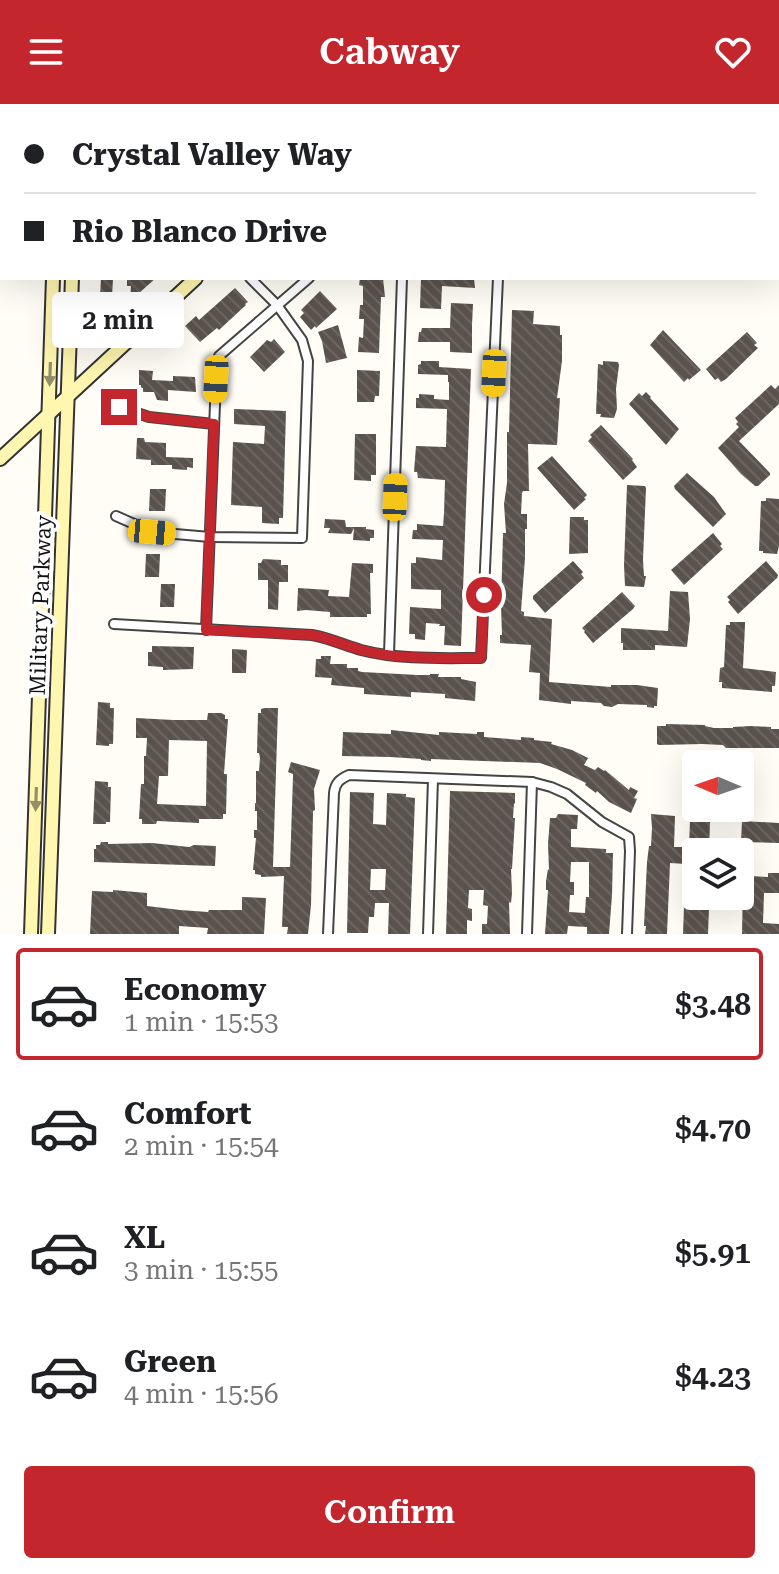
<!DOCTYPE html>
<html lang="en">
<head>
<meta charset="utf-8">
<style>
	:root { --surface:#fff; --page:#f2f2f2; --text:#202124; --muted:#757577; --line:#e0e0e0; --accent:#c4262e }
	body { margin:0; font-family:"Roboto Serif",serif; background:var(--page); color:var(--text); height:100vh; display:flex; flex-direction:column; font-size:30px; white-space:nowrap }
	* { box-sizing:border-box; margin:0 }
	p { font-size:26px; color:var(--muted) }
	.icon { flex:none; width:44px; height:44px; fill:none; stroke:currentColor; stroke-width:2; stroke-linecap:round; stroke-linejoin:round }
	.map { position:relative; height:830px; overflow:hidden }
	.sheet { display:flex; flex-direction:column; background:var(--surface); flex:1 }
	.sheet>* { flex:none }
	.guide { position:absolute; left:0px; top:0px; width:780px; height:176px; box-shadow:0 8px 32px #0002; display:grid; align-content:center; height:176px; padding:0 24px; background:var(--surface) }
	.needle { width:52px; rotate:272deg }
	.buttons { position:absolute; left:682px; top:646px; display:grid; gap:16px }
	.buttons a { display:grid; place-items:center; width:72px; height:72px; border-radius:8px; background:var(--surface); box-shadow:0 8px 32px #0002; font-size:40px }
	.end { position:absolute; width:36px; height:36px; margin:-18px; border:10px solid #c4262e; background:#fff; box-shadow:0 0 0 4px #fff }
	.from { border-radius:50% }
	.bubble { position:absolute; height:56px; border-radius:8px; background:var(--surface); box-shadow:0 8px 32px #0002; font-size:26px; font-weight:600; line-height:56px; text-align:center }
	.car { position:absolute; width:24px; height:48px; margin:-24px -12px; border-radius:10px; box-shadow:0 0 6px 2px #0007; background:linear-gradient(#f5c518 24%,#345 0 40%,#f5c518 0 76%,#345 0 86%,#f5c518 0) }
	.guide b { display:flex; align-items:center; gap:28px; height:76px; font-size:30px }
	.guide b+b { border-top:2px solid var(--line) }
	.guide i { width:20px; height:20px; background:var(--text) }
	ul { padding:14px 0 0; list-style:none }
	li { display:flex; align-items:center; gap:24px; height:112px; margin:0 16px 12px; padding:0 8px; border:4px solid transparent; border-radius:8px }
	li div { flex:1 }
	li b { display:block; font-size:30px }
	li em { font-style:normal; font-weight:600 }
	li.on { border-color:var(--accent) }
	li>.icon { width:72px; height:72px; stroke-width:1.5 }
	.primary-button { display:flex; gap:16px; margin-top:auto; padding:16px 24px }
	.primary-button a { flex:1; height:92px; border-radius:8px; background:var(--accent); color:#fff; font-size:32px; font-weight:600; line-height:92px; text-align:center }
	header { display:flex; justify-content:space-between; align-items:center; height:104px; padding:0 24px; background:var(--accent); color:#fff; font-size:36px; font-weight:600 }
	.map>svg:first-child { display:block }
	.building { fill:url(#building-back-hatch); fill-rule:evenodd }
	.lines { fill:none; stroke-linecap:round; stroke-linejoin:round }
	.street-casing { stroke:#444; stroke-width:12 }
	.secondary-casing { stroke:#333; stroke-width:16 }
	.street { stroke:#fff; stroke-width:8 }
	.secondary { stroke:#fff6b0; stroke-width:12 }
	.oneway { fill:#948f68 }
	.route { stroke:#c4262e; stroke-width:10 }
	.labels { text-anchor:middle; stroke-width:8; stroke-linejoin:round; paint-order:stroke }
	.street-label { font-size:22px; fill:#111; stroke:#fff }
</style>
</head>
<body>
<header><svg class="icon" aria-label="menu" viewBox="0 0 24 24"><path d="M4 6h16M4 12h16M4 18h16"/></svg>Cabway<svg class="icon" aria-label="heart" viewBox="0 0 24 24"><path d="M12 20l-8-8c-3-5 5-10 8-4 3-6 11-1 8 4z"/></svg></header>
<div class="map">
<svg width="779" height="830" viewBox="0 0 779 830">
	<defs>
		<pattern id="building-back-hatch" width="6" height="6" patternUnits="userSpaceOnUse" patternTransform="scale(2)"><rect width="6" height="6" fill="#5a524d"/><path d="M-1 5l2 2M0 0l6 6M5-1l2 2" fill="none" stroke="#6d6662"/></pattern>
	</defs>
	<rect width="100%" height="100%" fill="#fffdf5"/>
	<!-- building -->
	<g class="building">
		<path d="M101,174H113L111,213L99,212Z"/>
		<path d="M127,174H156L130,197L131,182H127Z"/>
		<path d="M360,174H383L385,193H381L379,249L358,248L359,233L363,234L364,215H359L360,201H363V182L359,181Z"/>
		<path d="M421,174H474L475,184L442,182L441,205L420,204Z"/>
		<path d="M235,184L248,198L245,200L246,201L219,226L217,224L200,238L185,222L196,212L199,216Z"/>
		<path d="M320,187L337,205L316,224L315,222L311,226L300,213L304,209L301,206Z"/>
		<path d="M451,199L473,200L472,221V249L450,248V238H418L419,228H421L422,224H450Z"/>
		<path d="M512,206L534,207L533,220L560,222V231H562V257L557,294H560L557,341L528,340L529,387H523L522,389L521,410H527V425H525V454L521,507L524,508V512L552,515L549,578L611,583V581H637L658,584L657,602H654V604L647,603V601L618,600L612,603L604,602L601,599L571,597V600L539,596L540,569L529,568L531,541L500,539V531H502L501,502L503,429H506L504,400L507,379V328H509Z"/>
		<path d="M338,221L347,254L326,259L322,237L318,228Z"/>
		<path d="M663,226L701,266L689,276L688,274L684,278L650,241Z"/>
		<path d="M747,228L757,239L754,241L758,244L726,275L721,278L718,274L715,276L706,265Z"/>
		<path d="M274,235L285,248L264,268L250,253L267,236L271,238Z"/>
		<path d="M421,257H439V263L471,265L461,542L444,541L445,522H439L440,520L426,519L425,536L415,535V530H409L410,503L441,505V486L411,485V459H416V453L442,456L443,436L412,435L413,426H417V420L443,422L444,410L445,376L418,374L417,368H414L416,342L446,343L447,305L416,304V294H419V290L434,291V295L449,296V278H448V271L418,270V261L421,260Z"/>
		<path d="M603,257L618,258L619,261L616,285L617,305L614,314L600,313L601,310H596L598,260L603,261Z"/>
		<path d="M139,266L153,267L152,276L173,277V272L195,273L196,288L168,286V297L157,296L154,288H143V284L139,283Z"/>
		<path d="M357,266L380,267L379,292H375L374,298H357Z"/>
		<path d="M771,281L775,285L779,281V300L739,337L770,369V371L758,382H755L741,370L718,344L739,323L736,320L738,318L735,314Z"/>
		<path d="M646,288L651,293L650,294L679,325L666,341L629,300L639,289L642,292Z"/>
		<path d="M234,305L286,307L283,414H279V420L262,419V403L231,401L233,338L264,340L265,322L234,320Z"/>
		<path d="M601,321L633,355L632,356L637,363L623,376L588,337L592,333L590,331Z"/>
		<path d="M355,330H376V371H371V377L354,376Z"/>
		<path d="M137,334H144L145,338L166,339V353L193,354V364L187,363V366L172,365V361H151V356L136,355Z"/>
		<path d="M552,352L587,391L584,394L586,395L574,406L537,364Z"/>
		<path d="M687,369L714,393L726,410L713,423L675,385L674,382Z"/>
		<path d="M627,381L645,382L646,384L643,456L644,472H646L644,483L625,482L624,461Z"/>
		<path d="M150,385H166L165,407H149Z"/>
		<path d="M766,394L779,395V442L777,450L763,449V447H759L761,397H766Z"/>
		<path d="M570,413H584V416H588V449L569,450Z"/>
		<path d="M325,415L345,416L346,423H366V425L374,426V434H370V437L353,436L354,424L351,430L328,429L330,424H324Z"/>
		<path d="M713,429L722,440L720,442L723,445L684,481L671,466Z"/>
		<path d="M146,450H160L159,473H145Z"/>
		<path d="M263,455L281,456V461H288V478H279L278,506L268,505V476H258V459H261Z"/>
		<path d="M573,457L583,468L581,470L584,474L545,509L533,495V492Z"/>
		<path d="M766,457L778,471L777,474L738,510L728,498L730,496L727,493Z"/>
		<path d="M352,459L373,460V469H370L371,510H367V513H330V508L306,506L297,507L298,484L329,486L328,492L349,493Z"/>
		<path d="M161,480H175L174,503H160Z"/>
		<path d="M670,487L688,488L690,515L687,543L655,541V546H623V539H621V524L668,527Z"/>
		<path d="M622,488L635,502L633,505L593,539L584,528L585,527L582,524Z"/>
		<path d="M730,518H745V521L743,564L776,568L775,582H772V588L722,584V578H719L720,564L724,563L726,521H730Z"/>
		<path d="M152,542L194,543L193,565L163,566V563L148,562V548H152Z"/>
		<path d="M232,545L247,546L246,569H232Z"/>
		<path d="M321,552H331L330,560H347V564H358V567L362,568L418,571H430V570H439L438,573H461V575L476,578L475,597L445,594V590L411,588V593L364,590V584L331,581L332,574L315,573L316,555H321Z"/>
		<path d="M98,598L110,599V604H114L113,640H109V642L96,641Z"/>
		<path d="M265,604H278L273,763H290L293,672V670L288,668L291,658L320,666L314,685L315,706L313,707V710L311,801L308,830H287L288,823H282L284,772L261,773V771L255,770V766H253L256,734H254V726H257V707H255V699H256V667H259L260,654L259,649H257L258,609H261V605Z"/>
		<path d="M208,609H221L225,611V615H228L224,670H227L226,710H223V715H199V719L157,717L156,720H142V715H139L141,680H144V652H146L147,634H136V614L173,616H207ZM169,636L207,637L206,702L157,700L159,672H168Z"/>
		<path d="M666,620L705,621V622L714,624H733V623L751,622L771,623V625H779V644H726L723,641L702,640L659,641L657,640V622H666Z"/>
		<path d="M391,626L439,631V628L477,630V628H484V633L521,636V633L534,634V636L552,638L551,640L572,646L588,654L584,661L595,666L598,663L604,667L605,666L629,686L630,683L638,687L634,694L637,695L631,709L609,698L597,687L596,689L585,681L586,679L557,665L540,659L431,655V657L421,656V655L390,653L342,652L343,628L391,630Z"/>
		<path d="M95,677L108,678V683H111L110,718H106V720H93Z"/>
		<path d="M450,687L515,689V700L514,699L513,714H515L512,765H511L512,789L511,799L509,798L510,830H482V820H487L488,802L483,801L484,786H469L468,804L472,805V817L467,816V830H446Z"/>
		<path d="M350,688L374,689L373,720L386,721L387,689L406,690V693L415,694L410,830H388L389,799H375L374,813H369L368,829H347ZM371,765H386L385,786H370Z"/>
		<path d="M558,710L578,711L577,725H571V743L606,745V749H613L612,791L609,830H587V823L568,822L567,830H545L548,786H546V777L548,765L549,766L548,740L550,714H556ZM571,758H589V793H586L585,809L569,808L570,791H574V778H570Z"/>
		<path d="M651,710L675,712L674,743H689L690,716L710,717L709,748H696V792H704V794L707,795L706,804H709L708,830H683L684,803H687L688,771H685L686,760L670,759L667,830H645L646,822H644L647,758L649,742H651L652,724Z"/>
		<path d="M742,717L779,719V739L741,738Z"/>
		<path d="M101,738H108V740L152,739L189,743L194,741L216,742L215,762L94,758V745H96V741H100Z"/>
		<path d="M768,769H779V789H764L763,819L779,820V830H742L743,781H746V774H749V772L768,773Z"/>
		<path d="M113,786L147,789V802L180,806L208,808L209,806H242V793L266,794L264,830H207L208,824L179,822V830H90L92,787L113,788Z"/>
	</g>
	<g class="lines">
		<defs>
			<g id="street">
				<path d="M119,303L149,313L214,320"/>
				<path d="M116,412L152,428L210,433L302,434L308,257L302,236L277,201L250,174"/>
				<path d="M114,520L312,531C329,534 344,541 361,546C399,556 442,554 481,554L498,174"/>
				<path d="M206,526L216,275L219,252L309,174"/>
				<path d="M389,550L402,174"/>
				<path d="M328,830L334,689C335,679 340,675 349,671L532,678L551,683L567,690L602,718L629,733L630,747L627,830"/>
				<path d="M428,830L433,675"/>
				<path d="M527,830L532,678"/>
			</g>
			<g id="secondary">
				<path d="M422,0L425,2"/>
				<path d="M59,2V0"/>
				<path d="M79,2V0"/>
				<path d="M369,2L371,0"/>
				<path d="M395,2L397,0"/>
				<path d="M778,58H779"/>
				<path d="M778,77H779"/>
				<path d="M0,355L196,174"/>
				<path d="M31,830L53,174"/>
				<path d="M48,830L72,174"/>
			</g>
		</defs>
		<!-- street casing -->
		<use href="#street" class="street-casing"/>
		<!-- secondary casing -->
		<use href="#secondary" class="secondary-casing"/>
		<!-- street -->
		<use href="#street" class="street"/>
		<!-- secondary -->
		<use href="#secondary" class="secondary"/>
	</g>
	<!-- one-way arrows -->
	<defs><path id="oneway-solid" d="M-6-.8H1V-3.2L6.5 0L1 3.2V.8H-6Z" transform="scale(2)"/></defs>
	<g class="oneway">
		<use href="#oneway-solid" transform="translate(50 270) rotate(92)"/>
		<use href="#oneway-solid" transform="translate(36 695) rotate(92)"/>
	</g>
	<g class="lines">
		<!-- route -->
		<path class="route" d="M119,303L149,313L214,320L206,526L312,531C329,534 344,541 361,546C399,556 443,554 481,554L484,491"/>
	</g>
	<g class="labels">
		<!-- street labels -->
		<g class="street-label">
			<text transform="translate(40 501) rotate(-88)" y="8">Military Parkway</text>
		</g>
	</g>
</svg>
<div class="buttons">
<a><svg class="needle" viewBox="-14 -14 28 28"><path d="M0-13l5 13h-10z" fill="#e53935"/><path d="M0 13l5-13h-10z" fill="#757577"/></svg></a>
<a><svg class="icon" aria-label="layers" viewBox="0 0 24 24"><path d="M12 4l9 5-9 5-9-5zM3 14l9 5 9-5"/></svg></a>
</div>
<i class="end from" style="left:484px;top:491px"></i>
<i class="end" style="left:119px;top:303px"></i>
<div class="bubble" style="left:52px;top:188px;width:132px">2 min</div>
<i class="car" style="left:494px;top:269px;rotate:183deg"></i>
<i class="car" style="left:216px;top:275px;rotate:183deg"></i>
<i class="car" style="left:395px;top:393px;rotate:2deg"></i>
<i class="car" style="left:152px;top:428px;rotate:95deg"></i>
<div class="guide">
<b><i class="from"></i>Crystal Valley Way</b>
<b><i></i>Rio Blanco Drive</b>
</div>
</div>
<section class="sheet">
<ul>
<li class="on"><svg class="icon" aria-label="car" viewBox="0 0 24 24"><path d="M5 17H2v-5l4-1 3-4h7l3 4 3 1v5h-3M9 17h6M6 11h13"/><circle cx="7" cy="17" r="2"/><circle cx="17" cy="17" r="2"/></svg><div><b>Economy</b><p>1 min · 15:53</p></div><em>$3.48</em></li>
<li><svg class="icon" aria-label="car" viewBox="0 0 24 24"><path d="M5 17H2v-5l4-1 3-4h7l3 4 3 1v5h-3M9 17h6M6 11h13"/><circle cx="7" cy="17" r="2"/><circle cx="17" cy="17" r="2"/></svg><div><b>Comfort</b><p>2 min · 15:54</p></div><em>$4.70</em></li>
<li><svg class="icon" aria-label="car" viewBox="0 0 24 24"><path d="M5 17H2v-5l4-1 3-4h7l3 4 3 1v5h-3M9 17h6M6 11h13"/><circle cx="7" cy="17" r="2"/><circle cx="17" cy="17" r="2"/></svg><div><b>XL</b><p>3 min · 15:55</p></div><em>$5.91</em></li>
<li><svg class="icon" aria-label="car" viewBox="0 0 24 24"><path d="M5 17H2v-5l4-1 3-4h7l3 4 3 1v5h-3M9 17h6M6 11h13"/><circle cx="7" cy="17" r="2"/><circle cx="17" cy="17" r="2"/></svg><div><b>Green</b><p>4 min · 15:56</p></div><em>$4.23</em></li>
</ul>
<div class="primary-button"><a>Confirm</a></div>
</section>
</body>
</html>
